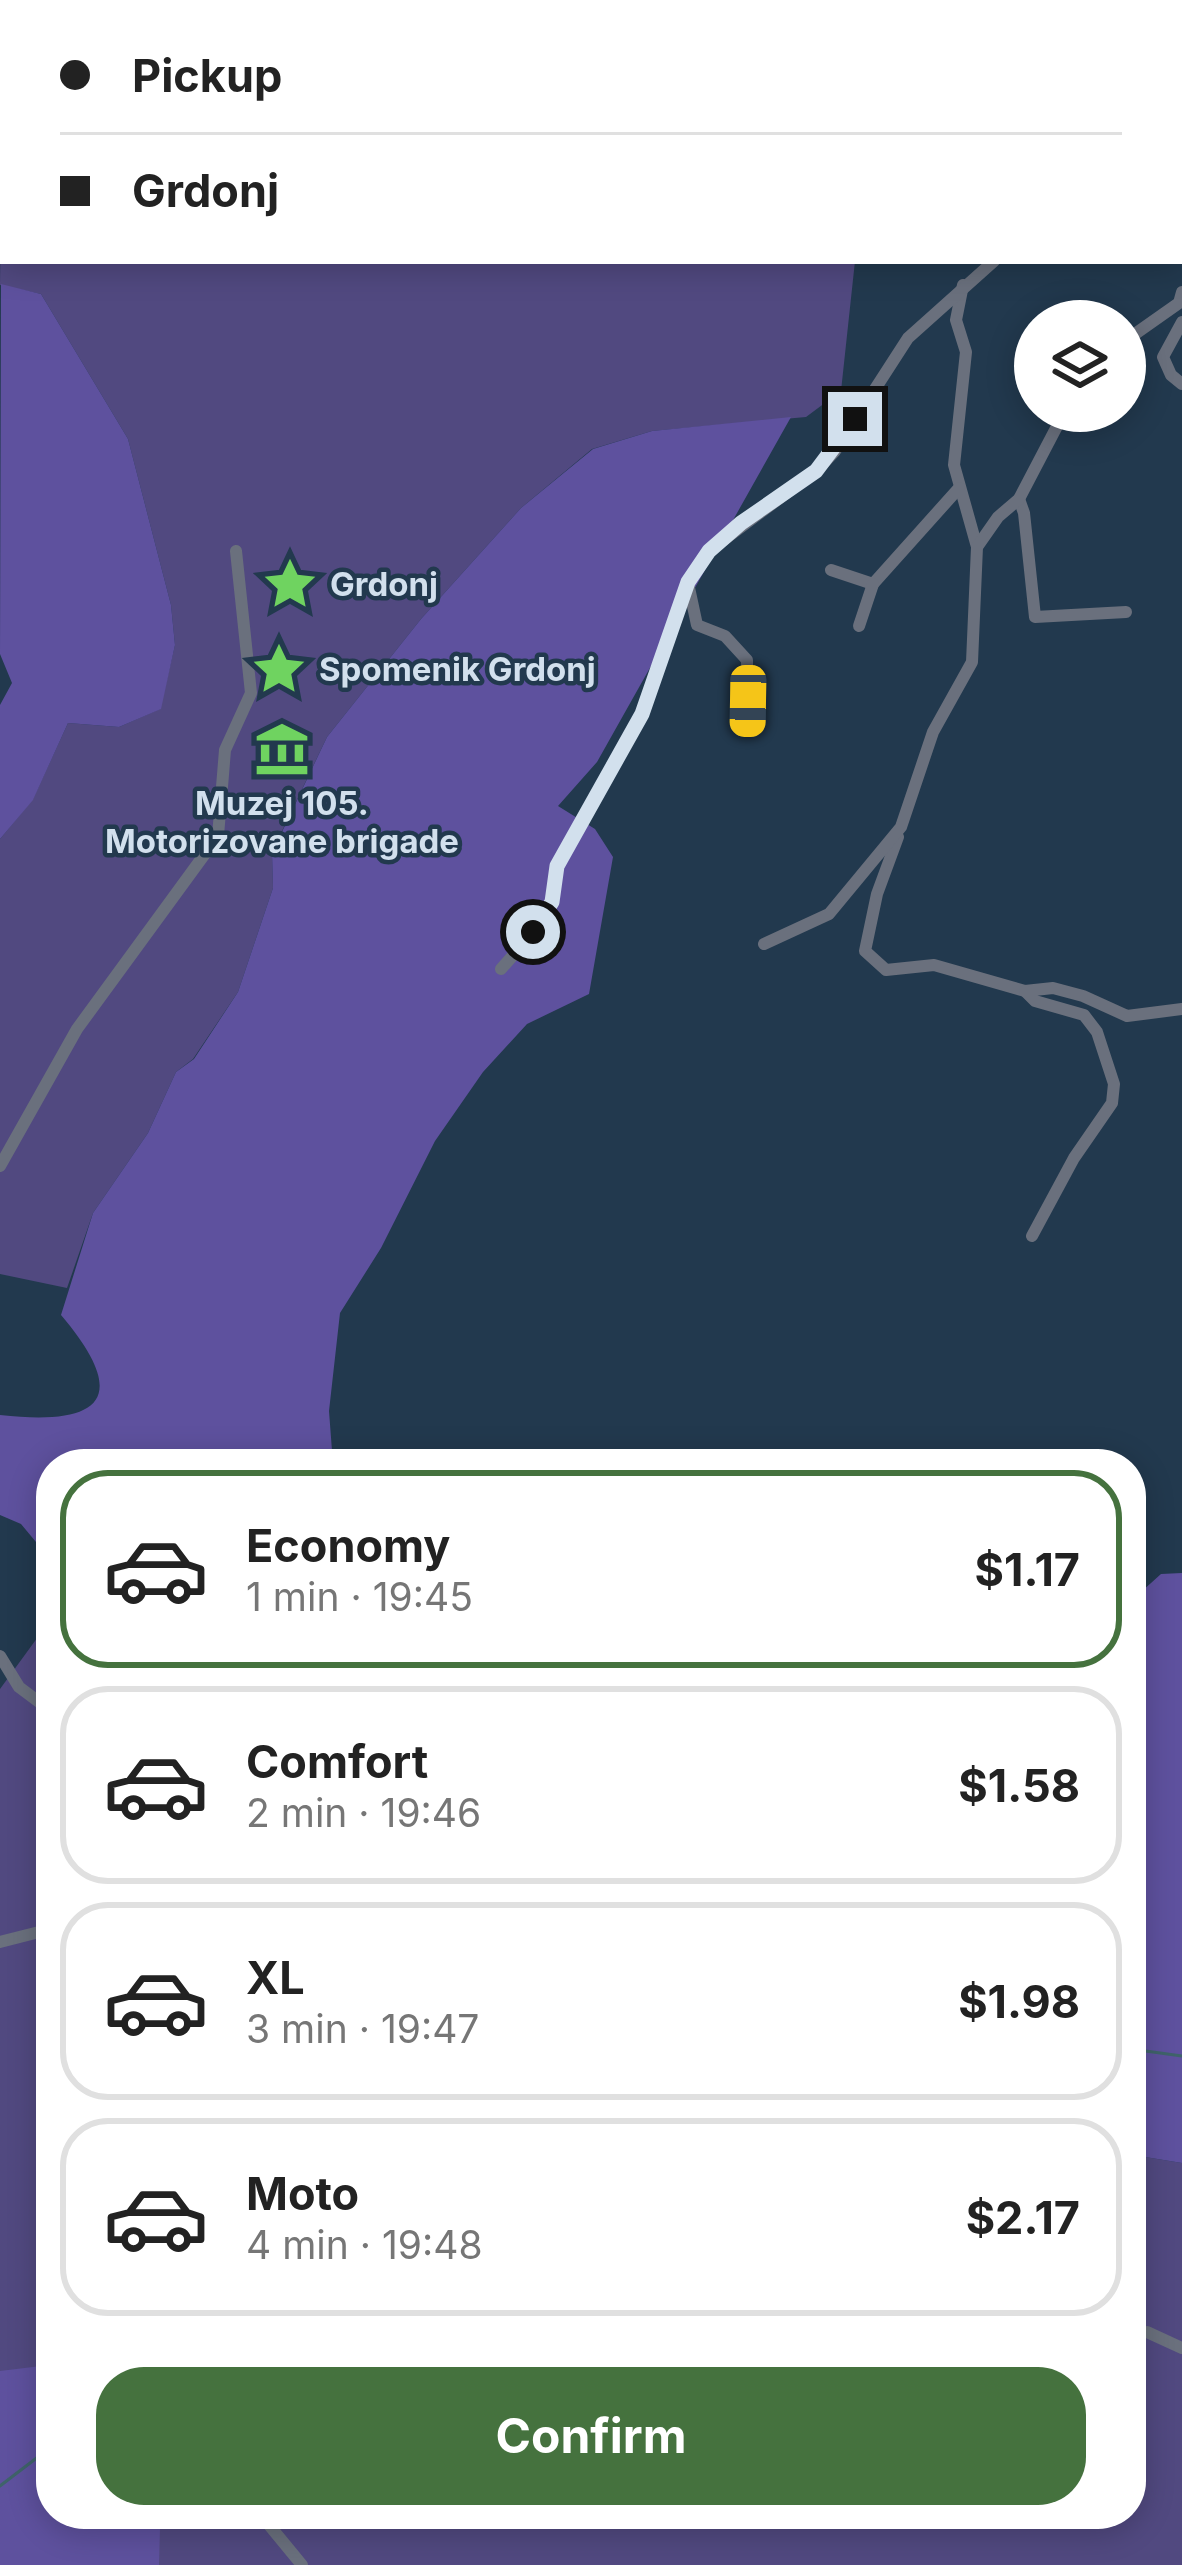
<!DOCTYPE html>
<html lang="en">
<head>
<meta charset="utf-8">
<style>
	:root { --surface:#fff; --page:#f6f6f6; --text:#222; --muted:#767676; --line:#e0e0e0; --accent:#45723e }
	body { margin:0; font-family:Inter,sans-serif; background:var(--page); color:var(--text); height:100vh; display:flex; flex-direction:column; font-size:45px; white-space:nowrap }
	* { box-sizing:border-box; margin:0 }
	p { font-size:39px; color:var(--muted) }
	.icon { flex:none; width:66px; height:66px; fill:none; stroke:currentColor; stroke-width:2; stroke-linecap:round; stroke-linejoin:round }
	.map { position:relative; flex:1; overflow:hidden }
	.panel { position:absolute; left:36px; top:1449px; width:1110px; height:1080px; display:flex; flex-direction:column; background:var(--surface); border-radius:48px; box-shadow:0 6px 30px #0003 }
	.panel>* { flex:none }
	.banner { position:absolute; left:0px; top:0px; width:1182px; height:264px; box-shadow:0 6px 30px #0003; display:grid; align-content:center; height:264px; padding:0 60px; background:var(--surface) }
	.fabs { position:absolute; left:1014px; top:300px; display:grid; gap:24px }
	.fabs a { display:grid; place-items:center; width:132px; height:132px; border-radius:50%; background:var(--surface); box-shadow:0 6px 30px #0003; font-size:60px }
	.end { position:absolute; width:54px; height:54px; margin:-27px; border:15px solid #d2e0ed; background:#111; box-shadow:0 0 0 6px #111 }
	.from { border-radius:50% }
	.car { position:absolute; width:36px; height:72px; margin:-36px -18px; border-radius:15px; box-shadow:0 0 9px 3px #0007; background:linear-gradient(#f5c518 24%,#345 0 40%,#f5c518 0 76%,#345 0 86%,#f5c518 0) }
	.banner b { display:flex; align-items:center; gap:42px; height:114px; font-size:45px }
	.banner b+b { border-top:3px solid var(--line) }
	.banner i { width:30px; height:30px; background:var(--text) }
	ul { padding:21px 0 0; list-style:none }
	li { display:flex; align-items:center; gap:36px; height:198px; margin:0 24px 18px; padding:0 36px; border:6px solid var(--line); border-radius:48px }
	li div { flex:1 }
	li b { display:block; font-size:45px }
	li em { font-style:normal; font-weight:700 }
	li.selected { border-color:var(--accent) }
	li>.icon { width:108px; height:108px; stroke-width:1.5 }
	.button { display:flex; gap:24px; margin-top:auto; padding:24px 60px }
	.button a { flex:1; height:138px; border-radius:48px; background:var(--accent); color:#fff; font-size:48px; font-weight:700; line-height:138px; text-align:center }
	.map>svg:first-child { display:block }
	.green { fill:#514980 }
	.forest { fill:#5e519e }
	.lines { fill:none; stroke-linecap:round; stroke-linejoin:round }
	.stream { stroke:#3f636a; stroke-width:3 }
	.minor { stroke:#6a707d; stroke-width:12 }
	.route { stroke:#d2e0ed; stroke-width:15 }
	.labels { text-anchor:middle; stroke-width:9; stroke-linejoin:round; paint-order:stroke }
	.poi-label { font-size:33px; font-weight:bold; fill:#d2e0ed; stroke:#22394e; text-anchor:start }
</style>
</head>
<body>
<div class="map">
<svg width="1182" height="2565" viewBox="0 0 1182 2565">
	<rect width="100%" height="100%" fill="#22394e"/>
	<!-- green -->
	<g class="green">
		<path d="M3,23V261H855L841,391L806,417L652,431L592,449L521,508L421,619L327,737L272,852L273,888L238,992L193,1059L176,1072L148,1133L93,1213L67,1288L0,1274V839L33,799L68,723L119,727L160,709L175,645L171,605L128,439L41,294L0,285Z"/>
		<path d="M51,1619V2514H1131V2163L1139,2156L1182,2163V2565H0V1689Z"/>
	</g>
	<!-- forest -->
	<g class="forest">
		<path d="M1,284L41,294L128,439L171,605L175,645L161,709L119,727L68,723L33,800L0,839V705L12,683L0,654Z"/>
		<path d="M791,417L597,762L558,806L595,829L613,857L589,994L527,1024L483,1072L435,1141L381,1248L340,1313L329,1411L333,1464H51V1560L21,1524L0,1515V1415C98,1426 134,1401 61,1315L93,1213L148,1133L176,1072L194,1059L238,992L273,888L272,853L327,737L421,619L521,508L593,449L652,431Z"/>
		<path d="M1182,1573V2163L1139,2156L1131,2163V1601L1161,1574Z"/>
		<path d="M41,2366L51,2375V2514H142L160,2529L159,2565H0V2371Z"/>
	</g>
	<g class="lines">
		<!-- stream -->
		<g class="stream">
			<path d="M1131,2049L1182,2056"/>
			<path d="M0,2486L51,2447"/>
		</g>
		<!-- minor -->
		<g class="minor">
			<path d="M1101,3L1102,0"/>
			<path d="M963,285L956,320L966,352L954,465L977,547"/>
			<path d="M1182,322L1163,357L1171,375L1182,384"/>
			<path d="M1125,341L1179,303L1182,292"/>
			<path d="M1019,499L1024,513L1035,617L1126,612"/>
			<path d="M831,570L873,584L959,488"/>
			<path d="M688,583L697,625L725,636L747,660L748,729"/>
			<path d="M859,626L873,584"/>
			<path d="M898,837L877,894L865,951L886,970L934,965L1025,991L1053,988L1083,996L1127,1016L1182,1009"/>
			<path d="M764,944L829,914L901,827L933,732L972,662L977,547L998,517L1019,499L1065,411"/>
			<path d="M501,969L545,919L552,903L557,866L642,714L688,582L709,551L816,471L835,451L908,338L994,261"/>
			<path d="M1025,991L1035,1001L1084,1015L1097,1032L1114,1084L1112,1103L1074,1158L1032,1236"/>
			<path d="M0,1166L77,1029L218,836L225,750L251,693L236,551"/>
			<path d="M0,1656L19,1687L51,1711"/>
			<path d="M0,1942L51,1929"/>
			<path d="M1147,2332L1182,2348"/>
			<path d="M260,2514L302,2565"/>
		</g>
	</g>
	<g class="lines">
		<!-- route -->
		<path class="route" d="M533,932L552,902L557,866L642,714L688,582L709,551L741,523L816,471L855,419"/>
	</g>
	<!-- icons -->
	<defs>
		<symbol id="sight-bare" viewBox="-9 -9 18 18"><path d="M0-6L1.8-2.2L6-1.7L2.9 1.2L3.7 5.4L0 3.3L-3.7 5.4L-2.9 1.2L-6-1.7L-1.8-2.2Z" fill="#6fd360" stroke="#22394e" stroke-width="2.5" paint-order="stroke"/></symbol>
		<symbol id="museum-bare" viewBox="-9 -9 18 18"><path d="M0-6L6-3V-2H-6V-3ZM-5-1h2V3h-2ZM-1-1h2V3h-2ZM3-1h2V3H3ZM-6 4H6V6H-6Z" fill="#6fd360" stroke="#22394e" stroke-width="2.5" paint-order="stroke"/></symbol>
	</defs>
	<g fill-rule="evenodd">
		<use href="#sight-bare" x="252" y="546" width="76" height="76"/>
		<use href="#sight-bare" x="241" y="631" width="76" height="76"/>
		<use href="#museum-bare" x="244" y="711" width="76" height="76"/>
	</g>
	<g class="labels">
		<!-- poi labels -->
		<g class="poi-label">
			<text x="330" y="596">Grdonj</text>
			<text x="319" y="681">Spomenik Grdonj</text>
			<text x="282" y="815" text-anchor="middle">Muzej 105.<tspan x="282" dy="38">Motorizovane brigade</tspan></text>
		</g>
	</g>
</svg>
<div class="fabs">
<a><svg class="icon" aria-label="layers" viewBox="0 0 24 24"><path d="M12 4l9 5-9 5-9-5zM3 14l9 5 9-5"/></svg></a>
</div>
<i class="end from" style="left:533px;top:932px"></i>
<i class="end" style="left:855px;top:419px"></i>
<i class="car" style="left:748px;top:701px;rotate:181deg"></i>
<div class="banner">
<b><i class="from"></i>Pickup</b>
<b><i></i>Grdonj</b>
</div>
<section class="panel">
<ul>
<li class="selected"><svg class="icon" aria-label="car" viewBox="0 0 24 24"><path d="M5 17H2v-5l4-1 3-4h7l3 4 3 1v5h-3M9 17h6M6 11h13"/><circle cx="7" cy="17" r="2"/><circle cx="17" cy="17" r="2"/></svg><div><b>Economy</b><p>1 min · 19:45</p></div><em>$1.17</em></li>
<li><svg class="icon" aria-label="car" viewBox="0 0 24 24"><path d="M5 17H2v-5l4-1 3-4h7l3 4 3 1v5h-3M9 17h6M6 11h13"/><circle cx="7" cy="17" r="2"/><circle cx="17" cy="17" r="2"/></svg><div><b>Comfort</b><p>2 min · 19:46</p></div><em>$1.58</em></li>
<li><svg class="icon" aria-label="car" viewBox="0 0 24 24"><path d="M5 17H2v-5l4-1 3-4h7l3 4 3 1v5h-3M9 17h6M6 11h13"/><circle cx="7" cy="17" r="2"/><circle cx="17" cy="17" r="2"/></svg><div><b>XL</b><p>3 min · 19:47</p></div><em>$1.98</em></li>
<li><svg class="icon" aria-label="car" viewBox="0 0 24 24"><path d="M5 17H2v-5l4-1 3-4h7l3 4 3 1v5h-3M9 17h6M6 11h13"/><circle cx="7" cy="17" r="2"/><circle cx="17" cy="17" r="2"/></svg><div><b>Moto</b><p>4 min · 19:48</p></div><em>$2.17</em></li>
</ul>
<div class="button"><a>Confirm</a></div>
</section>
</div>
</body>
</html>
